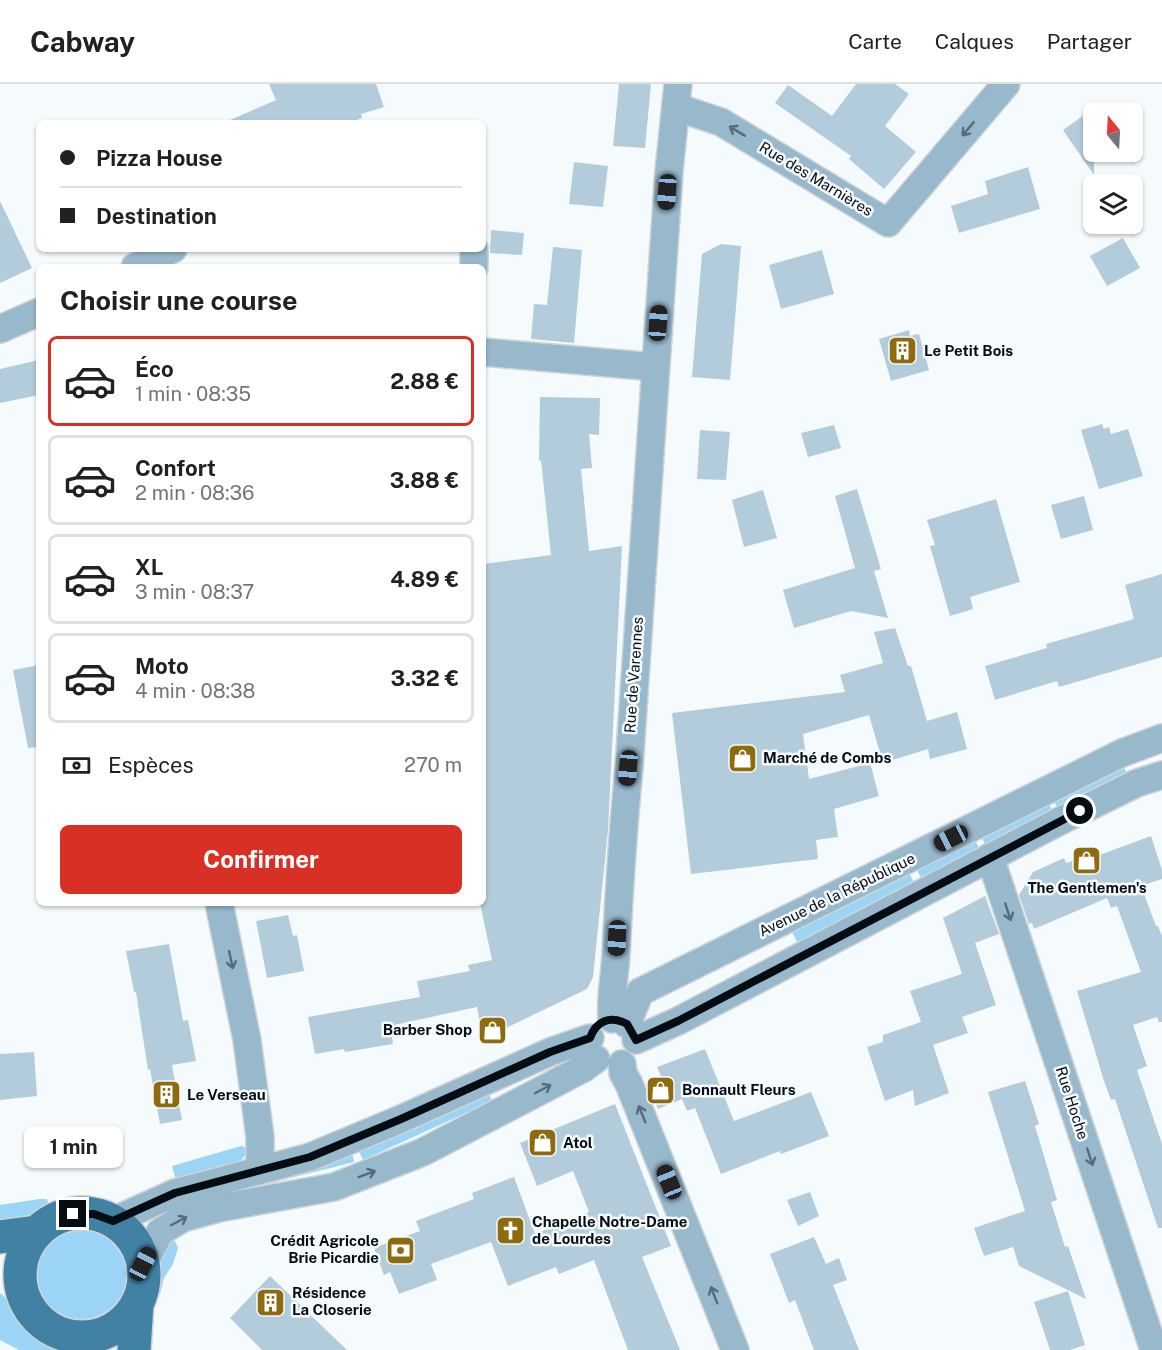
<!DOCTYPE html>
<html lang="fr">
<head>
<meta charset="utf-8">
<style>
	:root { --surface:#fff; --page:#f2f2f2; --text:#202124; --muted:#757577; --line:#e0e0e0; --accent:#d93025 }
	body { margin:0; font-family:"Public Sans",sans-serif; background:var(--page); color:var(--text); height:100vh; display:flex; flex-direction:column; font-size:22px; white-space:nowrap }
	* { box-sizing:border-box; margin:0 }
	p { font-size:20px; color:var(--muted) }
	.icon { flex:none; width:33px; height:33px; fill:none; stroke:currentColor; stroke-width:2; stroke-linecap:round; stroke-linejoin:round }
	.map { position:relative; flex:1; overflow:hidden }
	.details { position:absolute; left:36px; top:180px; width:450px; height:642px; display:flex; flex-direction:column; background:var(--surface); border-radius:9px; box-shadow:0 2px 4px #0004 }
	.details>* { flex:none }
	.banner { position:absolute; left:36px; top:36px; width:450px; height:132px; border-radius:9px; box-shadow:0 2px 4px #0004; display:grid; align-content:center; height:132px; padding:0 24px; background:var(--surface) }
	.needle { width:39px; rotate:342deg }
	.fabs { position:absolute; left:1083px; top:18px; display:grid; gap:12px }
	.fabs a { display:grid; place-items:center; width:60px; height:60px; border-radius:9px; background:var(--surface); box-shadow:0 2px 4px #0004; font-size:30px }
	.end { position:absolute; width:27px; height:27px; margin:-14px; border:8px solid #050d12; background:#fff; box-shadow:0 0 0 3px #fff }
	.from { border-radius:50% }
	.bubble { position:absolute; height:42px; border-radius:9px; background:var(--surface); box-shadow:0 2px 4px #0004; font-size:20px; font-weight:700; line-height:42px; text-align:center }
	.car { position:absolute; width:18px; height:36px; margin:-18px -9px; border-radius:8px; box-shadow:0 0 4px 2px #0007; background:linear-gradient(#222 24%,#8ab4d8 0 40%,#222 0 76%,#8ab4d8 0 86%,#222 0) }
	.banner b { display:flex; align-items:center; gap:21px; height:57px; font-size:22px }
	.banner b+b { border-top:2px solid var(--line) }
	.banner i { width:15px; height:15px; background:var(--text) }
	ul { padding:0; list-style:none }
	li { display:flex; align-items:center; gap:18px; height:90px; margin:0 12px 9px; padding:0 12px; border:3px solid var(--line); border-radius:9px }
	li div { flex:1 }
	li b { display:block; font-size:22px }
	li em { font-style:normal; font-weight:700 }
	li.on { border-color:var(--accent) }
	li>.icon { width:54px; height:54px; stroke-width:1.5 }
	h2 { padding:0 24px; font-size:27px; line-height:72px }
	.pay { display:flex; align-items:center; gap:15px; height:66px; padding:0 24px; font-size:22px }
	.pay p { margin-inline-start:auto }
	.primary-button { display:flex; gap:12px; margin-top:auto; padding:12px 24px }
	.primary-button a { flex:1; height:69px; border-radius:9px; background:var(--accent); color:#fff; font-size:24px; font-weight:700; line-height:69px; text-align:center }
	header { display:flex; align-items:center; gap:36px; box-sizing:border-box; height:84px; padding:0 30px; background:var(--surface); border-bottom:2px solid var(--line) }
	header strong { font-size:28px }
	nav { display:flex; gap:33px; margin-inline-start:auto; font-size:21px }
	.map>svg:first-child { display:block }
	.green { fill:#9bd4f5 }
	.building { fill:#b3ccdc }
	.lines { fill:none; stroke-linecap:round; stroke-linejoin:round }
	.minor-casing { stroke:#cfd4d7; stroke-width:30 }
	.major-casing { stroke:#cfd4d7; stroke-width:36 }
	.minor { stroke:#98b8cc; stroke-width:27 }
	.major { stroke:#4081a4; stroke-width:33 }
	.oneway { stroke:#566b78 }
	.route { stroke:#050d12; stroke-width:8 }
	.labels { text-anchor:middle; stroke-width:5; stroke-linejoin:round; paint-order:stroke }
	.street-label { font-size:15px; fill:#050d12; stroke:#f5fafd }
	.poi-label { font-size:15px; font-weight:bold; fill:#050d12; stroke:#f5fafd; text-anchor:start }
</style>
</head>
<body>
<header>
<strong>Cabway</strong>
<nav><a>Carte</a><a>Calques</a><a>Partager</a></nav>
</header>
<div class="map">
<svg width="1162" height="1266" viewBox="0 0 1162 1266">
	<rect width="100%" height="100%" fill="#f5fafd"/>
	<!-- green -->
	<g class="green">
		<path d="M1122,678L1126,688L1057,723L1052,714Z"/>
		<path d="M1047,716L1052,726L985,760L980,750Z"/>
		<path d="M974,754L979,764L921,794L916,784Z"/>
		<path d="M909,789L914,798L797,858L792,848Z"/>
		<path d="M487,1006L492,1017L363,1076L358,1065Z"/>
		<path d="M241,1062L248,1064C243,1088 198,1094 177,1100L172,1082Z"/>
		<path d="M352,1068L354,1078L191,1119Z"/>
		<path d="M40,1115H47L48,1119C37,1134 17,1137 0,1139V1121Z"/>
		<circle cx="81" cy="1188" r="47"/>
		<path d="M173,1152L178,1164L173,1180L164,1194L160,1210L156,1211C157,1184 156,1174 173,1152Z"/>
		<path d="M0,1209C13,1219 20,1233 32,1244C42,1253 55,1256 63,1266H19L0,1256Z"/>
	</g>
	<!-- building -->
	<g class="building">
		<path d="M269,0H376L384,23L361,30L362,34L348,39H223L276,16Z"/>
		<path d="M619,0H651L645,64L613,62Z"/>
		<path d="M856,0H895L909,10L885,42L916,68L884,105L849,75L851,72L775,19L788,1L832,32Z"/>
		<path d="M1094,24V91L1063,46Z"/>
		<path d="M574,78L608,82L603,123L569,120Z"/>
		<path d="M1028,83L1040,125L959,149L951,122L988,110L985,97Z"/>
		<path d="M0,117L32,184L0,199Z"/>
		<path d="M491,146L524,149L522,171L490,169Z"/>
		<path d="M1123,154L1140,184L1107,202L1090,172Z"/>
		<path d="M721,160L741,162L730,296L692,293L702,170Z"/>
		<path d="M553,163L582,166L574,259L531,255L534,220L547,221Z"/>
		<path d="M822,166L834,210L781,225L769,181Z"/>
		<path d="M909,246L910,252L919,250L929,286L891,297L879,255Z"/>
		<path d="M39,276V311L0,319V285Z"/>
		<path d="M540,313L600,314L599,351L589,350L592,384L581,385L589,467L622,462L608,746L593,893L587,905L483,955L477,923L390,942L393,960L345,968L344,965L315,970L308,933L420,913L417,897L470,887L468,881L492,876L480,819H483V480L551,471L541,376L539,377Z"/>
		<path d="M1102,340L1104,345L1109,343L1111,350L1128,345L1143,392L1099,405L1081,346Z"/>
		<path d="M834,341L841,364L808,373L801,349Z"/>
		<path d="M700,346L730,348L726,396L697,395Z"/>
		<path d="M857,405L881,485L874,487L888,534L851,527L794,544L783,506L855,484L835,412Z"/>
		<path d="M763,406L777,454L744,463L732,416Z"/>
		<path d="M1084,412L1093,446L1061,455L1051,421Z"/>
		<path d="M996,415L1020,498L970,513L973,525L950,532L930,462L935,461L927,436Z"/>
		<path d="M1162,490V573L1059,603L1057,597L995,616L985,582L1047,564L1046,560L1134,535L1125,501Z"/>
		<path d="M895,544L908,582H911L927,637L957,628L967,665L930,675L928,665L883,679L869,631L803,650L809,695L870,679L879,712L834,725L838,753L816,756L818,775L691,790L672,629L845,608L840,591L883,579L874,548Z"/>
		<path d="M39,581V663L28,664L13,586Z"/>
		<path d="M1151,752L1162,786V795L1141,802L1156,842H1158L1162,852V938H1159L1157,933L1133,941L1147,982L1137,986L1162,1060V1144H1158L1115,1015L1111,1016L1104,997L1077,907L1141,888L1117,822L1111,824L1107,814L1034,845L1032,839L1029,840L1019,811L1033,788L1064,774L1066,779L1092,770L1094,773Z"/>
		<path d="M985,812L999,850L975,859L996,921L962,933L968,949L933,961L949,1009L915,1022L913,1006L885,1017L867,963L883,958V951L921,938L910,907L962,890L943,834Z"/>
		<path d="M288,831L293,852L297,851L304,887L267,894L256,837Z"/>
		<path d="M169,860L183,937L188,936L196,977L172,981L182,1036L160,1040L150,985L148,986L136,908H134L126,867Z"/>
		<path d="M705,965L734,1037L811,1008L829,1052L781,1070L780,1067L721,1090L695,1024L687,1027L682,1015L658,1025L649,1002L663,997L657,983Z"/>
		<path d="M34,968L37,1012L0,1016V970Z"/>
		<path d="M1025,997L1039,1040L1035,1042L1057,1116L1051,1118L1065,1163L1068,1162L1086,1215L1019,1182L1013,1163L984,1172L974,1144L1025,1127L988,1008Z"/>
		<path d="M615,1020L671,1162L642,1173L680,1266H628L594,1176L559,1190L556,1183L508,1202L491,1158L431,1180L437,1196L399,1210L390,1188L384,1191L374,1164L420,1147L416,1137L474,1115L472,1109L514,1093L535,1150L589,1128L573,1087L537,1102L520,1059Z"/>
		<path d="M810,1108L819,1132L798,1142L787,1116Z"/>
		<path d="M814,1153L826,1180L839,1174L847,1196L833,1201L859,1266H814L795,1216L789,1219L770,1170Z"/>
		<path d="M270,1192L347,1266H262L230,1234Z"/>
		<path d="M1068,1207L1085,1261L1070,1266H1050L1034,1218Z"/>
	</g>
	<g class="lines">
		<defs>
			<g id="minor">
				<path d="M676,23L721,38L888,139L1006,0"/>
				<path d="M135,183L173,165"/>
				<path d="M474,183V165"/>
				<path d="M0,245L39,228"/>
				<path d="M483,268L655,283"/>
				<path d="M990,773L1154,1266"/>
				<path d="M219,819L247,956L260,1053V1075L263,1085"/>
				<path d="M612,935C610,913 615,892 616,870C619,808 623,746 629,684L669,87L678,0"/>
				<path d="M627,940L640,908L1122,669L1162,654"/>
				<path d="M636,956L678,937L1062,736L1137,699L1162,691"/>
				<path d="M622,980L623,989L629,1000L735,1266"/>
				<path d="M113,1137L175,1109L310,1073L401,1035L550,968L590,954"/>
				<path d="M143,1181L160,1148L183,1134L219,1124L334,1103L423,1068L584,984L596,975"/>
			</g>
			<g id="major">
				<circle cx="82" cy="1191" r="62"/>
				<path d="M0,1153L37,1148"/>
				<path d="M134,1266L137,1220"/>
			</g>
		</defs>
		<!-- minor casing -->
		<use href="#minor" class="minor-casing"/>
		<!-- major casing -->
		<use href="#major" class="major-casing"/>
		<!-- minor -->
		<use href="#minor" class="minor"/>
		<!-- major -->
		<use href="#major" class="major"/>
	</g>
	<!-- one-way arrows -->
	<defs><path id="oneway-shaft" d="M-6 0H5M1.5-3L5.5 0L1.5 3" fill="none" stroke-width="1.6" stroke-linecap="round" stroke-linejoin="round" transform="scale(1.5)"/></defs>
	<g class="oneway">
		<use href="#oneway-shaft" transform="translate(968 45) rotate(130)"/>
		<use href="#oneway-shaft" transform="translate(737 47) rotate(-149)"/>
		<use href="#oneway-shaft" transform="translate(1008 828) rotate(72)"/>
		<use href="#oneway-shaft" transform="translate(231 876) rotate(78)"/>
		<use href="#oneway-shaft" transform="translate(543 1005) rotate(-28)"/>
		<use href="#oneway-shaft" transform="translate(642 1030) rotate(-112)"/>
		<use href="#oneway-shaft" transform="translate(1090 1073) rotate(72)"/>
		<use href="#oneway-shaft" transform="translate(367 1090) rotate(-21)"/>
		<use href="#oneway-shaft" transform="translate(179 1137) rotate(-28)"/>
		<use href="#oneway-shaft" transform="translate(714 1211) rotate(-111)"/>
	</g>
	<g class="lines">
		<!-- route -->
		<path class="route" d="M73,1130H94L113,1137L175,1109L310,1073L401,1035L550,968L590,954C596,937 610,931 627,940L636,956L678,937L1080,727"/>
	</g>
	<!-- icons -->
	<defs>
		<symbol id="building-square" viewBox="-11 -11 22 22"><rect x="-9" y="-9" width="18" height="18" rx="4" fill="#8f6b0f" stroke="#f5fafd"/><path d="M-4-6H4V6H1V3H-1V6H-4ZM-2.5-4.3h1.7v1.8h-1.7ZM.8-4.3h1.7v1.8H.8ZM-2.5-1h1.7V.8h-1.7ZM.8-1h1.7V.8H.8Z" fill="#fff"/></symbol>
		<symbol id="shop-square" viewBox="-11 -11 22 22"><rect x="-9" y="-9" width="18" height="18" rx="4" fill="#8f6b0f" stroke="#f5fafd"/><path d="M-5-2.5h2.3a2.7 3.5 0 0 1 5.4 0H5L5.5 6h-11ZM-1.5-2.5h3a1.5 2.3 0 0 0-3 0Z" fill="#fff"/></symbol>
		<symbol id="church-square" viewBox="-11 -11 22 22"><rect x="-9" y="-9" width="18" height="18" rx="4" fill="#8f6b0f" stroke="#f5fafd"/><path d="M-1.2-6h2.4v3.5h3.3v2.4h-3.3V6h-2.4V-.1h-3.3v-2.4h3.3Z" fill="#fff"/></symbol>
		<symbol id="bank-square" viewBox="-11 -11 22 22"><rect x="-9" y="-9" width="18" height="18" rx="4" fill="#8f6b0f" stroke="#f5fafd"/><path d="M-6-4H6V4H-6ZM0-2.3a2.3 2.3 0 1 0 0 4.6a2.3 2.3 0 1 0 0-4.6Z" fill="#fff"/></symbol>
	</defs>
	<g fill-rule="evenodd">
		<use href="#building-square" x="886" y="250" width="33" height="33"/>
		<use href="#shop-square" x="726" y="658" width="33" height="33"/>
		<use href="#shop-square" x="1070" y="760" width="33" height="33"/>
		<use href="#shop-square" x="476" y="930" width="33" height="33"/>
		<use href="#shop-square" x="644" y="990" width="33" height="33"/>
		<use href="#building-square" x="150" y="994" width="33" height="33"/>
		<use href="#shop-square" x="526" y="1042" width="33" height="33"/>
		<use href="#church-square" x="494" y="1130" width="33" height="33"/>
		<use href="#bank-square" x="384" y="1150" width="33" height="33"/>
		<use href="#building-square" x="254" y="1202" width="33" height="33"/>
	</g>
	<g class="labels">
		<!-- street labels -->
		<g class="street-label">
			<text transform="translate(816 95) rotate(31)" y="5">Rue des Marnières</text>
			<text transform="translate(634 591) rotate(-86)" y="5">Rue de Varennes</text>
			<text transform="translate(837 811) rotate(-26)" y="5">Avenue de la République</text>
			<text transform="translate(1072 1019) rotate(72)" y="5">Rue Hoche</text>
		</g>
		<!-- poi labels -->
		<g class="poi-label">
			<text x="924" y="272">Le Petit Bois</text>
			<text x="763" y="679">Marché de Combs</text>
			<text x="1087" y="809" text-anchor="middle">The Gentlemen's</text>
			<text x="472" y="951" text-anchor="end">Barber Shop</text>
			<text x="682" y="1011">Bonnault Fleurs</text>
			<text x="187" y="1016">Le Verseau</text>
			<text x="563" y="1064">Atol</text>
			<text x="532" y="1143">Chapelle Notre-Dame<tspan x="532" dy="17">de Lourdes</tspan></text>
			<text x="379" y="1162" text-anchor="end">Crédit Agricole<tspan x="379" dy="17">Brie Picardie</tspan></text>
			<text x="292" y="1214">Résidence<tspan x="292" dy="17">La Closerie</tspan></text>
		</g>
	</g>
</svg>
<div class="fabs">
<a><svg class="needle" viewBox="-14 -14 28 28"><path d="M0-13l5 13h-10z" fill="#e53935"/><path d="M0 13l5-13h-10z" fill="#757577"/></svg></a>
<a><svg class="icon" aria-label="layers" viewBox="0 0 24 24"><path d="M12 4l9 5-9 5-9-5zM3 14l9 5 9-5"/></svg></a>
</div>
<i class="end from" style="left:1080px;top:727px"></i>
<i class="end" style="left:73px;top:1130px"></i>
<div class="bubble" style="left:24px;top:1042px;width:99px">1 min</div>
<i class="car" style="left:667px;top:108px;rotate:184deg"></i>
<i class="car" style="left:658px;top:239px;rotate:4deg"></i>
<i class="car" style="left:628px;top:684px;rotate:185deg"></i>
<i class="car" style="left:951px;top:754px;rotate:243deg"></i>
<i class="car" style="left:617px;top:854px;rotate:183deg"></i>
<i class="car" style="left:669px;top:1098px;rotate:338deg"></i>
<i class="car" style="left:143px;top:1180px;rotate:28deg"></i>
<div class="banner">
<b><i class="from"></i>Pizza House</b>
<b><i></i>Destination</b>
</div>
<section class="details">
<h2>Choisir une course</h2>
<ul>
<li class="on"><svg class="icon" aria-label="car" viewBox="0 0 24 24"><path d="M5 17H2v-5l4-1 3-4h7l3 4 3 1v5h-3M9 17h6M6 11h13"/><circle cx="7" cy="17" r="2"/><circle cx="17" cy="17" r="2"/></svg><div><b>Éco</b><p>1 min · 08:35</p></div><em>2.88 €</em></li>
<li><svg class="icon" aria-label="car" viewBox="0 0 24 24"><path d="M5 17H2v-5l4-1 3-4h7l3 4 3 1v5h-3M9 17h6M6 11h13"/><circle cx="7" cy="17" r="2"/><circle cx="17" cy="17" r="2"/></svg><div><b>Confort</b><p>2 min · 08:36</p></div><em>3.88 €</em></li>
<li><svg class="icon" aria-label="car" viewBox="0 0 24 24"><path d="M5 17H2v-5l4-1 3-4h7l3 4 3 1v5h-3M9 17h6M6 11h13"/><circle cx="7" cy="17" r="2"/><circle cx="17" cy="17" r="2"/></svg><div><b>XL</b><p>3 min · 08:37</p></div><em>4.89 €</em></li>
<li><svg class="icon" aria-label="car" viewBox="0 0 24 24"><path d="M5 17H2v-5l4-1 3-4h7l3 4 3 1v5h-3M9 17h6M6 11h13"/><circle cx="7" cy="17" r="2"/><circle cx="17" cy="17" r="2"/></svg><div><b>Moto</b><p>4 min · 08:38</p></div><em>3.32 €</em></li>
</ul>
<div class="pay"><svg class="icon" aria-label="cash" viewBox="0 0 24 24"><path d="M3 7h18v10H3z"/><circle cx="12" cy="12" r="2"/></svg>Espèces<p>270 m</p></div>
<div class="primary-button"><a>Confirmer</a></div>
</section>
</div>
</body>
</html>
